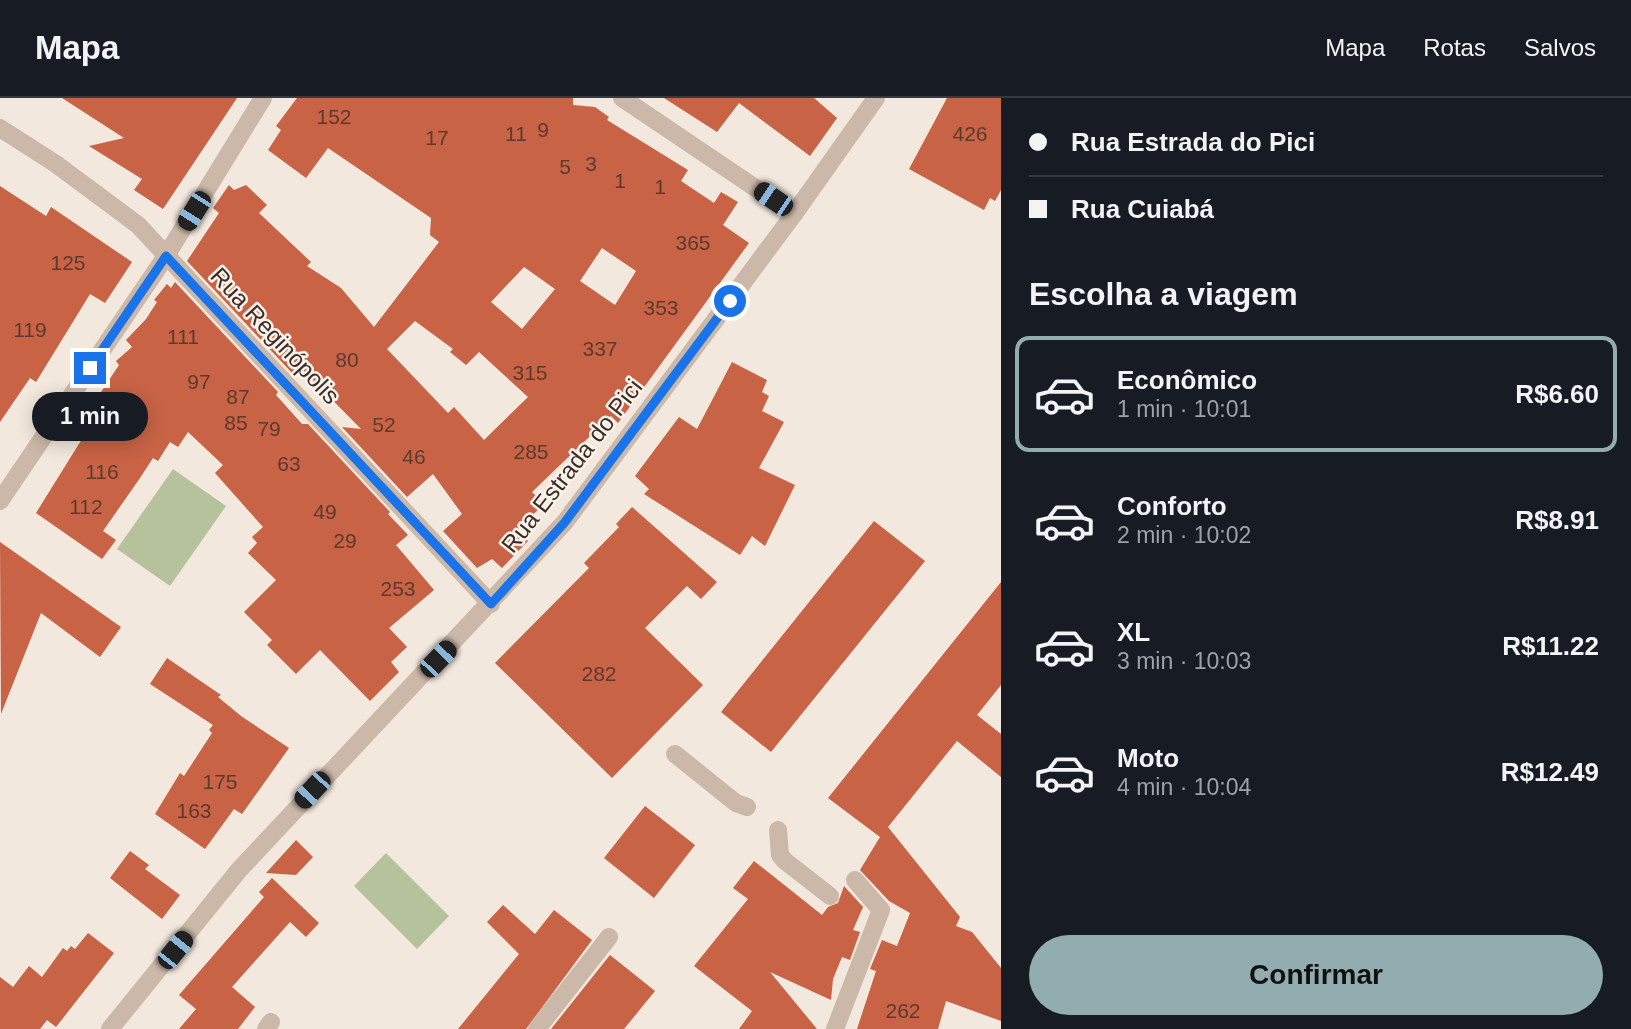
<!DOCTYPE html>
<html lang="pt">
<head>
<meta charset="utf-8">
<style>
	:root { --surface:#171b24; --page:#20242c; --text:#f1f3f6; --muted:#9ea1a6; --line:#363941; --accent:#92adb0 }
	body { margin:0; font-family:Helvetica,sans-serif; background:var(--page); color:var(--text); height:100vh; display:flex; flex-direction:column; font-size:26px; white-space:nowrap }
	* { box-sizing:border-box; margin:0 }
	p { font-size:23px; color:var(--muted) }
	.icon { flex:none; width:38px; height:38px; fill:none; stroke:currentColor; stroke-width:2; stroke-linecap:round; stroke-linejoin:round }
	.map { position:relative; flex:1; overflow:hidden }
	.sheet { display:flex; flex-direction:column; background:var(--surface); width:630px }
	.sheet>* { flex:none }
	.top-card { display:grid; align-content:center; height:154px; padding:0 28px; background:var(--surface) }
	.end { position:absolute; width:32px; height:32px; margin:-16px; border:9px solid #1a73e8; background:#fff; box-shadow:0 0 0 4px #fff }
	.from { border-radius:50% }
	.bubble { position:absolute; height:49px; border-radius:24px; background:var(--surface); box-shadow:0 4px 18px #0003; font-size:23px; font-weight:700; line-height:49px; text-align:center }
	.car { position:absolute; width:21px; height:42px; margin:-21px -10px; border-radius:9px; box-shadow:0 0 5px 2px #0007; background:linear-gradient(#222 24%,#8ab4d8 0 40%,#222 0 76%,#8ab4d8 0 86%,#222 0) }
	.top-card b { display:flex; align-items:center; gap:24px; height:66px; font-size:26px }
	.top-card b+b { border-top:2px solid var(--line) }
	.top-card i { width:18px; height:18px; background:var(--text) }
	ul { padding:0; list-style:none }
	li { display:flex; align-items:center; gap:21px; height:116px; margin:0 14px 10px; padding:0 14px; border:4px solid transparent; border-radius:14px }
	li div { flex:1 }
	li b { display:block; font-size:26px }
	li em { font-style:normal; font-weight:700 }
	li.on { border-color:var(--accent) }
	li>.icon { width:63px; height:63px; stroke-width:1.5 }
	h2 { padding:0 28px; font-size:32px; line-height:84px }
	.action { display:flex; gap:14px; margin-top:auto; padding:14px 28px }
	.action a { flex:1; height:80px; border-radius:42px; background:var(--accent); color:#111; font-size:28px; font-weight:700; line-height:80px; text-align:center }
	header { display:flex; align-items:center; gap:42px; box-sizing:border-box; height:98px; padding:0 35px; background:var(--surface); border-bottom:2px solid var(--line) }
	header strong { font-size:33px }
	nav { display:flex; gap:38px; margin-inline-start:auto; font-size:24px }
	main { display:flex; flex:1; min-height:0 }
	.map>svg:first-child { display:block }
	.green { fill:#b6c29c }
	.building { fill:#c86345; fill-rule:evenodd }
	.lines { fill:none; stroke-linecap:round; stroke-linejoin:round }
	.minor { stroke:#cbb8a8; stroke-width:18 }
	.route { stroke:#1a73e8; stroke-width:9 }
	.labels { text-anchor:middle; stroke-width:5; stroke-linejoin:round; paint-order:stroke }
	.number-label { font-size:21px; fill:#5c3a2f }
	.street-label { font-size:24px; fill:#382d28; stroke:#faf2e9 }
</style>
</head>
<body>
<header>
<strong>Mapa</strong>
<nav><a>Mapa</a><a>Rotas</a><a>Salvos</a></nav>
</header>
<main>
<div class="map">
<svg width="1001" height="931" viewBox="0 0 1001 931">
	<rect width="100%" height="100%" fill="#f3e8dd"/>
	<!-- green -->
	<g class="green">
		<path d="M173,371L226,408L170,488L117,451Z"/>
		<path d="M386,755L449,818L417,851L354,788Z"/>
	</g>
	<!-- building -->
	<g class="building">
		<path d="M62,0H237L163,111L134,92L142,81L89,48L124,40Z"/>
		<path d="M297,0H573V7L595,9L609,19L607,22L688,72L681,83L714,105L721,94L738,104L723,127L749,145L618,325L611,318L532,394L544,406L518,431L528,443L502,470L492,461L477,470L443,433L462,416L433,376L407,399L342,329L361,331L299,268L293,276L187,163L219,115L213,110L229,87L234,92L246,87L267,107L259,115L311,164L307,168L341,190L374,229L439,144L430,137L431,120L328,50L306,80L268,52L281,32L276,28ZM602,150L636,173L615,207L580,183ZM524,169L555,191L522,231L491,204ZM415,223L453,251L450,254L466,267L479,254L528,299L484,342L454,309L448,315L387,251Z"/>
		<path d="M664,0H814L837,20L810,58L739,5L717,34Z"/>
		<path d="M947,0H1001V92L995,103L990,100L984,112L909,71Z"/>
		<path d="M0,88L46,118L51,109L132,164L105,205L90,196L36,284L30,280L0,324Z"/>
		<path d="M175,184L278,294L276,297L302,326H308L390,414L388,416L408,437L396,447L434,492L389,530L407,549L391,564L399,574L370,603L320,552L296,576L267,547L272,542L244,514L276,482L248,455L257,445L252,439L263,429L215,375L223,367L188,334L178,349L170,344L158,363L153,360L140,380L103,433L116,442L102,461L36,415L95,320L87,315L119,267L116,263L132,249L126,242L146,221L157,204L154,202L167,186L171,190Z"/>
		<path d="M732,264L767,282L762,294L769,298L762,313L784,324L759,370L795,387L765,448L752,438L740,457L644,396L649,391L635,378L679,319L697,331Z"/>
		<path d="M632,409L717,484L701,501L687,488L645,530L703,587L612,680L495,565L589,470L584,465L619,429L616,426Z"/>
		<path d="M874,423L925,463L771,654L721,614Z"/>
		<path d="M0,444L121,529L100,559L41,515L1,616Z"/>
		<path d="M1001,484V587L977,617L1001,636V679L957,643L888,729L960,819L956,828L972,834L1001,870V923L946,903L938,931H857L876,873L870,871L882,842L897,848L910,815L889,803L860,772L880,739L828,700Z"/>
		<path d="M167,560L221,597L218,599L241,618L289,650L242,716L234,711L205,751L155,716L180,675L184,678L212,635L209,632L213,627L150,586Z"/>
		<path d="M645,708L695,747L654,800L604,760Z"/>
		<path d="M296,742L313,759L296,777L266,775Z"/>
		<path d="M130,753L149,767L145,771L180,797L162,821L110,780Z"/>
		<path d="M754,763L822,817L828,809L838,805L844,788L863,809L853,832L860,834L850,862L842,859L833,881L831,902L770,874L817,931H739L752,913L694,868L748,801L733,790Z"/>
		<path d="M272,780L319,825L306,839L290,824L232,889L255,909L238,931H179L196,911L179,897L264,799L259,794Z"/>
		<path d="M503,807L535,836L554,812L592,842L526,931H458L519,856L487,824Z"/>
		<path d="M88,835L114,855L56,929L47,922L40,931H0V879L13,889L29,868L42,879L63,850L67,853L71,848L75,851Z"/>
		<path d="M610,857L655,893L624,931H551Z"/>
	</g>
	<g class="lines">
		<!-- minor -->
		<g class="minor">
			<path d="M622,0L794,116"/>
			<path d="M0,30L56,66L138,127L491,506"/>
			<path d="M0,403L166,158L263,0"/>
			<path d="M675,656L736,705L747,709"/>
			<path d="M778,732L780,757L785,763L830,798"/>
			<path d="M110,931L239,772L565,424L794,116L876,0"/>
			<path d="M266,931L271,924"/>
			<path d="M537,931L609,839"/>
			<path d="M835,931L881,812L855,782"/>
		</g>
	</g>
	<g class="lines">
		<!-- route -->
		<path class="route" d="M90,270L166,158L491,506L565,424L730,203"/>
	</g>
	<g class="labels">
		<!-- number labels -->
		<g class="number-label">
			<text x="334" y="26">152</text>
			<text x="543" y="39">9</text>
			<text x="516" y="43">11</text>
			<text x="970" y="43">426</text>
			<text x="437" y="47">17</text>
			<text x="591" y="73">3</text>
			<text x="565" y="76">5</text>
			<text x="620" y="90">1</text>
			<text x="660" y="96">1</text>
			<text x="693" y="152">365</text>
			<text x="68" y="172">125</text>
			<text x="661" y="217">353</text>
			<text x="30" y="239">119</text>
			<text x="183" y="246">111</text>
			<text x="600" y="258">337</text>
			<text x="347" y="269">80</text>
			<text x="530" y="282">315</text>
			<text x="199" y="291">97</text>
			<text x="238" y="306">87</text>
			<text x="236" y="332">85</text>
			<text x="384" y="334">52</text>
			<text x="269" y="338">79</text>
			<text x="531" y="361">285</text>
			<text x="414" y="366">46</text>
			<text x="289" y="373">63</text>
			<text x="102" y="381">116</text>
			<text x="86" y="416">112</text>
			<text x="325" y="421">49</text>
			<text x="345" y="450">29</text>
			<text x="398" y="498">253</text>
			<text x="599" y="583">282</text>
			<text x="220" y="691">175</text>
			<text x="194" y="720">163</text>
			<text x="903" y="920">262</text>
		</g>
		<!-- street labels -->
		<g class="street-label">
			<text transform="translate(275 238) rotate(47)" y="8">Rua Reginópolis</text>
			<text transform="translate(572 368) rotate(-52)" y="8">Rua Estrada do Pici</text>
		</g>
	</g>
</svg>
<i class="end from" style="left:730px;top:203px"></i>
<i class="end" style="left:90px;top:270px"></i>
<div class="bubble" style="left:32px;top:294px;width:116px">1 min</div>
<i class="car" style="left:773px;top:101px;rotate:304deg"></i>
<i class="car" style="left:194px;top:113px;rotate:212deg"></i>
<i class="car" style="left:438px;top:561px;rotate:44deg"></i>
<i class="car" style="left:312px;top:692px;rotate:223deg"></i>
<i class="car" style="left:175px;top:852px;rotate:39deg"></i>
</div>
<section class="sheet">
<div class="top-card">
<b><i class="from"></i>Rua Estrada do Pici</b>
<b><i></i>Rua Cuiabá</b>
</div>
<h2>Escolha a viagem</h2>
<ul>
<li class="on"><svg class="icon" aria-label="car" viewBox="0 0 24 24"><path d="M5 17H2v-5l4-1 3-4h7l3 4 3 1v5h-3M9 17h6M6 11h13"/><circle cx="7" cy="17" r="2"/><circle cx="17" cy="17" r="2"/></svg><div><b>Econômico</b><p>1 min · 10:01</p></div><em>R$6.60</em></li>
<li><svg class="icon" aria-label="car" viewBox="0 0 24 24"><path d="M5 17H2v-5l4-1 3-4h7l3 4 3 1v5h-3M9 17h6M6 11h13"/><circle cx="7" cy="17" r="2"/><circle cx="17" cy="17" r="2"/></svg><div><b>Conforto</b><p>2 min · 10:02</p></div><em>R$8.91</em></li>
<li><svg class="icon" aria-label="car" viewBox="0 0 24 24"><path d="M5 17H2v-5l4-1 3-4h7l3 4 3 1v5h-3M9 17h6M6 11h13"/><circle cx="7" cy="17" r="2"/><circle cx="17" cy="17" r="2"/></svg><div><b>XL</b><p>3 min · 10:03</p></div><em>R$11.22</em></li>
<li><svg class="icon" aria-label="car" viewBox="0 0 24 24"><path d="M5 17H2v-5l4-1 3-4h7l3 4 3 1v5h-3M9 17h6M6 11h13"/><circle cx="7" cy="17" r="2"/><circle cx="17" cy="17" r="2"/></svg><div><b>Moto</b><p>4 min · 10:04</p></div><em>R$12.49</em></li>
</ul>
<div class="action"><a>Confirmar</a></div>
</section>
</main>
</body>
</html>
